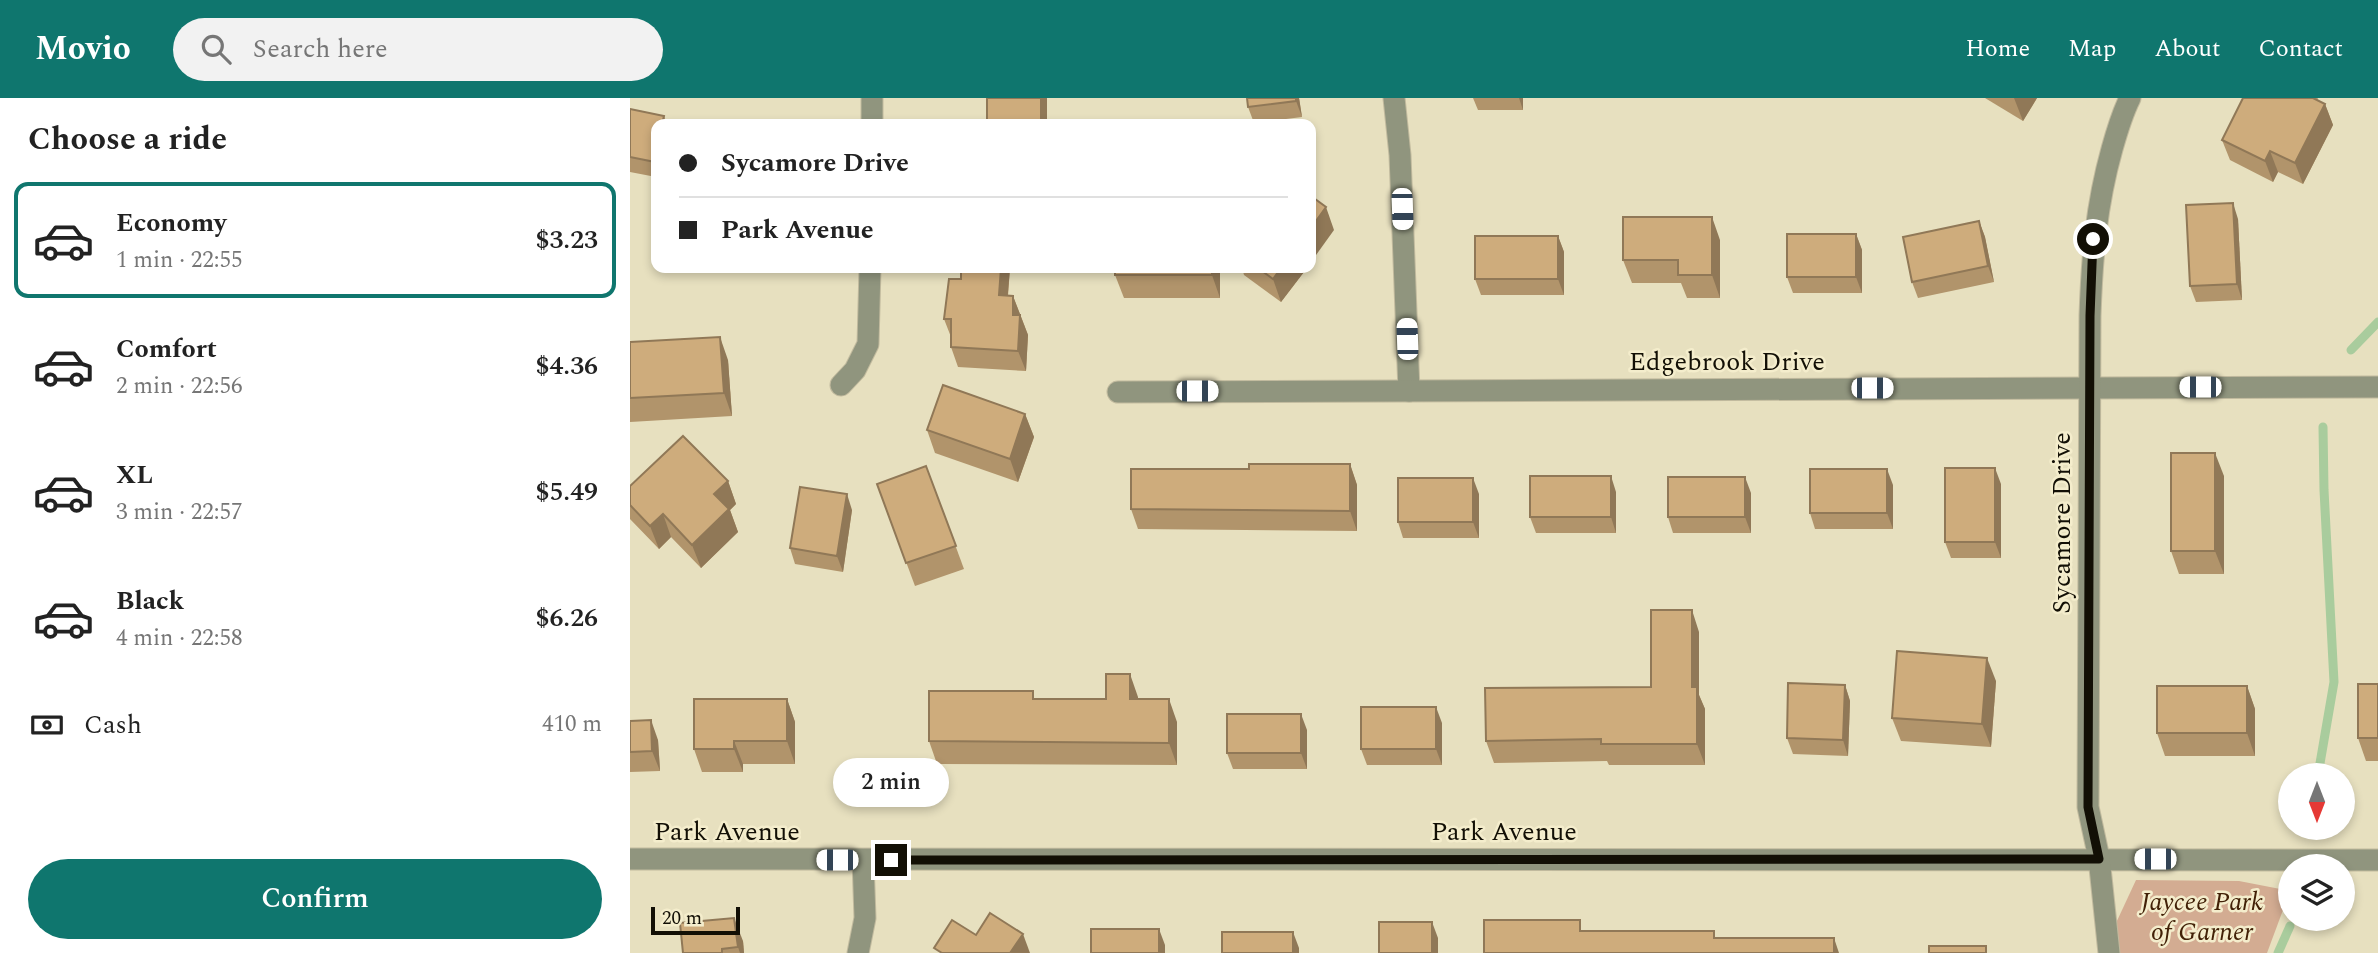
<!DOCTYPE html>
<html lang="en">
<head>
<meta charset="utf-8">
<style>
	:root { --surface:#fff; --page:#f2f2f2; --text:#222; --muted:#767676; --line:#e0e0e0; --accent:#0f766e }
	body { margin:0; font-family:Spectral,serif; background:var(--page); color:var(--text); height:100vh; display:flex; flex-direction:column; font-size:26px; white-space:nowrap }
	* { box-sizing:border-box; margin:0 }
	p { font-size:23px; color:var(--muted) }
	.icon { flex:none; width:38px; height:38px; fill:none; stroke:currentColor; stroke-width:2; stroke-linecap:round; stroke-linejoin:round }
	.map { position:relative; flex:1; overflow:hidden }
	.drawer { display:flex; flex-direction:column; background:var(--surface); width:630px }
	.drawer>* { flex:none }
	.guide { position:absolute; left:21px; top:21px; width:665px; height:154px; border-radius:14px; box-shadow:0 4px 10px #0003; display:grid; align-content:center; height:154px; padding:0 28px; background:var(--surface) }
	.needle { width:46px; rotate:180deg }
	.tools { position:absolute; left:1648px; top:665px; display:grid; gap:14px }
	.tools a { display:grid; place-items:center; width:77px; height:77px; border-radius:50%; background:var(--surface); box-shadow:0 4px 10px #0003; font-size:35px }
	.scale { position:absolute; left:21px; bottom:18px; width:89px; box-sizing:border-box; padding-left:7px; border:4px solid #120f05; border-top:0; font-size:19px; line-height:24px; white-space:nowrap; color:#120f05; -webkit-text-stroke:5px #f4edcc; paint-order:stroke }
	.end { position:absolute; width:32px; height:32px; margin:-16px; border:9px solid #120f05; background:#fff; box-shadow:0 0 0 4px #fff }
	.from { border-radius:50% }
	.bubble { position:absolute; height:49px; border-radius:24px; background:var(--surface); box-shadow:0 4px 10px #0003; font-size:23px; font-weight:600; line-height:49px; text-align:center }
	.car { position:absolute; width:21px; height:42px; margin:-21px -10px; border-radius:9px; box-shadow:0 0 5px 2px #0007; background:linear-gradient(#fff 24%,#345 0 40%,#fff 0 76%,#345 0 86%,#fff 0) }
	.guide b { display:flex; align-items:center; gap:24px; height:66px; font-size:26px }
	.guide b+b { border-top:2px solid var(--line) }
	.guide i { width:18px; height:18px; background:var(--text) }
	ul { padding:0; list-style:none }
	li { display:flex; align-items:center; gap:21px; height:116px; margin:0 14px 10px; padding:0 14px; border:4px solid transparent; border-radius:14px }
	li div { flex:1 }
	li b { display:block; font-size:26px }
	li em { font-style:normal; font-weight:600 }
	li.selected { border-color:var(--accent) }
	li>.icon { width:63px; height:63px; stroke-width:1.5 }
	h2 { padding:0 28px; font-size:32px; line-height:84px }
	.pay { display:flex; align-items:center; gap:18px; height:77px; padding:0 28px; font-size:26px }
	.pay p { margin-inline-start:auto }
	.cta { display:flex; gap:14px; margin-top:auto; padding:14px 28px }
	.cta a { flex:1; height:80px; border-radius:42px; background:var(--accent); color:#fff; font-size:28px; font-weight:600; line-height:80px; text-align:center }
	header { display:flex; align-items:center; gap:42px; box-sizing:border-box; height:98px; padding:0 35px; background:var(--accent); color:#fff }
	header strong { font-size:33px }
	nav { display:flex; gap:38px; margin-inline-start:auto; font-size:24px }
	.search { width:490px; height:63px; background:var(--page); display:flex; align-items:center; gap:18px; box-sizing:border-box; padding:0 24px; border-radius:38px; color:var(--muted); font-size:26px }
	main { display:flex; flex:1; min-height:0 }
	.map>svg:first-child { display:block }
	.green { fill:#d3ac92 }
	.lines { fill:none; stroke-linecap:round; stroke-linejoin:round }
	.stream { stroke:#a9cc9d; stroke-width:9 }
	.street-casing { stroke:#c1ba9e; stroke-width:23 }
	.street { stroke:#90957e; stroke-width:21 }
	.wall { fill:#b1946b }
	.shaded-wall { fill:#907857 }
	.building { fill:#ceac7c; stroke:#907857; stroke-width:2 }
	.route { stroke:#120f05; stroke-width:9 }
	.labels { text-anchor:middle; stroke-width:5; stroke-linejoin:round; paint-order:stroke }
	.street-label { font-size:26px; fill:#120f05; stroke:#f4edcc }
	.park-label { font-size:26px; font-style:italic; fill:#422107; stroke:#f4edcc }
</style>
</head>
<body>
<header>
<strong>Movio</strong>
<div class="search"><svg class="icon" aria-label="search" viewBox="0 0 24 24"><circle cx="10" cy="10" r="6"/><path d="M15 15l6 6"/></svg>Search here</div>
<nav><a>Home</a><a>Map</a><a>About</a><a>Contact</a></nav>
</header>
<main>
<section class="drawer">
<h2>Choose a ride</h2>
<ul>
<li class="selected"><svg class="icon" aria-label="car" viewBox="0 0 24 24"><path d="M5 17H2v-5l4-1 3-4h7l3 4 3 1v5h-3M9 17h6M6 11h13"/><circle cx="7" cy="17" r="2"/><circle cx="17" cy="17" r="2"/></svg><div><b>Economy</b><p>1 min · 22:55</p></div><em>$3.23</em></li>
<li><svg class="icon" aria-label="car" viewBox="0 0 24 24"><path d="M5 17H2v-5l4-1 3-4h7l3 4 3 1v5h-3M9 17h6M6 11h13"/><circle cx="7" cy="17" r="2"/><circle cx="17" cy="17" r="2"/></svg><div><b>Comfort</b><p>2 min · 22:56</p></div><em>$4.36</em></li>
<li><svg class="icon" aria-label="car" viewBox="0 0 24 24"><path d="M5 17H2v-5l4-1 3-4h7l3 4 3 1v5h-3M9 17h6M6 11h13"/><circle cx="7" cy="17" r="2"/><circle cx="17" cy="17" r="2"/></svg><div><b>XL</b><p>3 min · 22:57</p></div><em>$5.49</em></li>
<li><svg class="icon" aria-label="car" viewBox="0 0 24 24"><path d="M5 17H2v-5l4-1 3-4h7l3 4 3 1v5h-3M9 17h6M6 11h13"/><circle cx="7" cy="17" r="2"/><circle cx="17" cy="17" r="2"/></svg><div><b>Black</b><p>4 min · 22:58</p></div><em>$6.26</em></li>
</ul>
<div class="pay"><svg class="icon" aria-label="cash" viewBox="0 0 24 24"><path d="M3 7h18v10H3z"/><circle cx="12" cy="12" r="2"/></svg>Cash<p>410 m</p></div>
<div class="cta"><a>Confirm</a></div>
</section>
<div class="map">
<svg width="1748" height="855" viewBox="0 0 1748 855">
	<rect width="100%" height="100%" fill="#e7e0bf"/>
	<!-- green -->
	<path class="green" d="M1506,782L1609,783L1660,793L1637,855H1484L1486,825Z"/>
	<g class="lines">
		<!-- stream -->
		<g class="stream">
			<path d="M1721,252L1748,224"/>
			<path d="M1688,677L1704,584L1694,392L1693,329"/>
			<path d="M1648,855L1660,828"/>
		</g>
		<defs>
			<g id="street">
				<path d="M764,0L770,57L779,293"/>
				<path d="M242,26V0"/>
				<path d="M211,287L225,272L238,246L240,170"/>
				<path d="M488,294L1748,289"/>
				<path d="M0,761L1748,762"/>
				<path d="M228,855L235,820L233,762"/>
				<path d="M1479,855L1469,760L1458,709L1460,218C1462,160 1466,108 1482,51C1487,33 1492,16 1500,0"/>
			</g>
		</defs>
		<!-- street casing -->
		<use href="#street" class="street-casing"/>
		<!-- street -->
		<use href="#street" class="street"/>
	</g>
	<!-- wall -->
	<g class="wall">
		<path d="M617,0H669L672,19L624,25L618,9Z"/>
		<path d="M843,0H893V12H848Z"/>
		<path d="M1355,0H1407L1393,23Z"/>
		<path d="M1613,0H1688L1687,2L1695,6L1703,27L1673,86L1648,74L1643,84L1600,62L1592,42Z"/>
		<path d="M0,11L34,18L37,26H26V79L0,74Z"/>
		<path d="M1608,121L1612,202L1566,204L1560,188Z"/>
		<path d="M1349,123L1355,139L1364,184L1288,200L1282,184Z"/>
		<path d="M1226,136L1232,152V195H1163L1157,179Z"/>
		<path d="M928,138L934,154V197H851L845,181Z"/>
		<path d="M1090,142V200H1057L1051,185H1002L993,162Z"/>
		<path d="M331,170H380L378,198H383L398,237L396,273L328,269L321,249V239L314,221L331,181Z"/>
		<path d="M590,170V200H494L485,177Z"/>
		<path d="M612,170H677L651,204L614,177Z"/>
		<path d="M0,244L98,262L102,318L0,324Z"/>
		<path d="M395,316L404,339L388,384L305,355L297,332Z"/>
		<path d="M720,366L727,387V433L508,431L501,411L619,371Z"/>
		<path d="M296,368L334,471L285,488L247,386Z"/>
		<path d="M1594,378V476H1549L1541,453Z"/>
		<path d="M98,383L106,406L100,412L108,434L71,470L41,439L29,451L0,421V388Z"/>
		<path d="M1371,386V460H1321L1315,444Z"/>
		<path d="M1263,387V431H1185L1180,415Z"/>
		<path d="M986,394V435H906L900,419Z"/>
		<path d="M1121,395V435H1043L1038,419Z"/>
		<path d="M849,396V440H773L768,424Z"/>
		<path d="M222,412L213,474L165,466L160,450Z"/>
		<path d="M1069,534V597L1075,611V667H979L977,663L864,665L856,643L1021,589Z"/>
		<path d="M1366,583L1361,649L1271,643L1262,620Z"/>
		<path d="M1748,586V663H1736L1728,640Z"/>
		<path d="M1215,587L1220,603L1218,658L1163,656L1157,640Z"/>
		<path d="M1617,588L1625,611V658H1535L1527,635Z"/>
		<path d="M508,599V601L547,624V667L307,666L299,643L476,601Z"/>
		<path d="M157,601L165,624V666H113V674H72L64,651Z"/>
		<path d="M0,623L28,642L30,673L0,674Z"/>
		<path d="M812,625V667H737L731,651Z"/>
		<path d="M677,632V671H603L597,655Z"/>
		<path d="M113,843L114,855H53Z"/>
	</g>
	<!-- shaded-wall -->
	<g class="shaded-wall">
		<rect x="411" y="0" width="6" height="26"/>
		<path d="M666,0H669L672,19L666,3Z"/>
		<path d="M889,0H893V12Z"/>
		<path d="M1384,0H1407L1393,23Z"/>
		<path d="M1695,6L1703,27L1673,86L1665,65Z"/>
		<path d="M1640,53L1648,74L1643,84L1635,63Z"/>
		<path d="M1603,105L1608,121L1612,202L1607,186Z"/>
		<path d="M696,109L704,132L681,164V130Z"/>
		<path d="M1082,119L1090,142V200L1082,177Z"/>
		<path d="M1349,123L1355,139L1364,184L1358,168Z"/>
		<path d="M1226,136L1232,152V195L1226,179Z"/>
		<path d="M928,138L934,154V197L928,181Z"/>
		<path d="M371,170H380L376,218L369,197Z"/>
		<path d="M582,170H590V200L582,177Z"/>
		<path d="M651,170H677L651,204L643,181Z"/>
		<path d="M383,198L398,237L396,273L388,253L383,217Z"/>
		<path d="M90,239L98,262L102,318L94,295Z"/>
		<path d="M395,316L404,339L388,384L380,361Z"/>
		<path d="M1585,355L1594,378V476L1585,453Z"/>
		<path d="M720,366L727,387V433L720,413Z"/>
		<path d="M1365,370L1371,386V460L1365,444Z"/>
		<path d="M1257,371L1263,387V431L1257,415Z"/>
		<path d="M981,378L986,394V435L981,419Z"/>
		<path d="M1115,379L1121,395V435L1115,419Z"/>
		<path d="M843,380L849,396V440L843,424Z"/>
		<path d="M98,383L106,406L100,412L108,434L71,470L62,447L84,396Z"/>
		<path d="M217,396L222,412L213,474L207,458Z"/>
		<path d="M33,416L41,439L29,451L20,428Z"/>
		<path d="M1062,512L1069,534V597L1075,611V667L1067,646L1062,589Z"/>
		<path d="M1357,560L1366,583L1361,649L1352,626Z"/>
		<path d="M500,576L508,599V624L500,601Z"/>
		<path d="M1215,587L1220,603L1218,658L1213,642Z"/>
		<path d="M1617,588L1625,611V658L1617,635Z"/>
		<path d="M157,601L165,624V666L157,643Z"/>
		<path d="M539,601L547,624V667L539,645Z"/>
		<path d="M806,609L812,625V667L806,651Z"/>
		<path d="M671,616L677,632V671L671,655Z"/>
		<path d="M21,622L28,642L30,673L22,653Z"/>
		<path d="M104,643L113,666V674L104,651Z"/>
		<path d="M104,820L113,843L114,855H110L108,849Z"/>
		<path d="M802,824L808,840V855H802Z"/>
		<path d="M529,831L535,847V855H529Z"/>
		<path d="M663,834L669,850V855H663Z"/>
		<path d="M393,836L400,855H380Z"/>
		<path d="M1204,840L1209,855H1204Z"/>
	</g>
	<!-- building -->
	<g class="building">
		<rect x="357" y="0" width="54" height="26"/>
		<path d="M617,0H666V3L618,9Z"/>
		<path d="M1613,0H1683L1695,6L1665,65L1640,53L1635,63L1592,42Z"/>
		<path d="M0,11L34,18L32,26H26V58L25,64L0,59Z"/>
		<path d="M681,98L696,109L681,130Z"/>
		<path d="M1603,105L1607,186L1560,188L1556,107Z"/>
		<path d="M993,119H1082V177H1048V162H993Z"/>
		<path d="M1349,123L1358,168L1282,184L1273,139Z"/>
		<rect x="1157" y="136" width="69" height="43"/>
		<rect x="845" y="138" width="83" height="43"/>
		<path d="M331,170H371L369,197L383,198V217H390L388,253L321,249V221H314L319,181H331Z"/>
		<rect x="485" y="170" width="97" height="7"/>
		<path d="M628,170H651L643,181Z"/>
		<path d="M90,239L94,295L0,300V244Z"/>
		<path d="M313,287L395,316L380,361L297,332Z"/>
		<path d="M53,338L98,383L84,396L99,411L62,447L33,416L20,428L0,407V388Z"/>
		<rect x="1541" y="355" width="44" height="98"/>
		<path d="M619,366H720V413L501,411V371H619Z"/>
		<path d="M296,368L326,448L276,465L247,386Z"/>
		<rect x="1315" y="370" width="50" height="74"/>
		<rect x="1180" y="371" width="77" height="44"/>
		<rect x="900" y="378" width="81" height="41"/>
		<rect x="1038" y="379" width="77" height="40"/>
		<rect x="768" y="380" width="75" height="44"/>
		<path d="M170,389L217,396L207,458L160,450Z"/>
		<path d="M1021,512H1062V589H1067V646H971V641L856,643L855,590L1021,589Z"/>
		<path d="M1267,553L1357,560L1352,626L1262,620Z"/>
		<path d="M476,576H500V601H539V645L299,643V593H403V601H476Z"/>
		<path d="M1158,585L1215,587L1213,642L1157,640Z"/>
		<rect x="1728" y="586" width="20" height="54"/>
		<rect x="1527" y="588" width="90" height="47"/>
		<path d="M64,601H157V643H104V651H64Z"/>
		<rect x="731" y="609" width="75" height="42"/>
		<rect x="597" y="616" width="74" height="39"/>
		<path d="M21,622L22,653L0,654V623Z"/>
		<path d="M360,815L393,836L380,855H312L304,850L322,822L346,837Z"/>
		<path d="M104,820L108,849L92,851V855H53L50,825Z"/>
		<path d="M854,822H950V833H1084V840H1204V855H854Z"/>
		<rect x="749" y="824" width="53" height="31"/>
		<rect x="461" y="831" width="68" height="24"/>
		<rect x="592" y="834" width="71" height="21"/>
		<rect x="1299" y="848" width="57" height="7"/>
	</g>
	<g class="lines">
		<!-- route -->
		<path class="route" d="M261,762L1469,761L1458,709L1460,218L1463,141"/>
	</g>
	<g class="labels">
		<!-- street labels -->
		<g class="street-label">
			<text x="1097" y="272">Edgebrook Drive</text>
			<text transform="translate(1431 425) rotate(-90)" y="9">Sycamore Drive</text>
			<text x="97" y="742">Park Avenue</text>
			<text x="874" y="742">Park Avenue</text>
		</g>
		<!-- park labels -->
		<g class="park-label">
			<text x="1572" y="812">Jaycee Park<tspan x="1572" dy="30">of Garner</tspan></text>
		</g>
	</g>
</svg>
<div class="tools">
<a><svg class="needle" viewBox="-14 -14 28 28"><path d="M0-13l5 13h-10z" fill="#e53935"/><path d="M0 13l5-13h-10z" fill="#767676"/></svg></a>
<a><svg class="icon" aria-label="layers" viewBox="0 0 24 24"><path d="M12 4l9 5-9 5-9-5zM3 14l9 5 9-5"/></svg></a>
</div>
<div class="scale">20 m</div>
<i class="end from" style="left:1463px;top:141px"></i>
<i class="end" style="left:261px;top:762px"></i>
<div class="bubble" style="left:203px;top:660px;width:116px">2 min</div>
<i class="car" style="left:772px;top:111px;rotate:178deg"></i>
<i class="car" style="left:777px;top:241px;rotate:358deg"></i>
<i class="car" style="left:1570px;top:289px;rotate:270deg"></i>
<i class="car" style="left:1242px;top:290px;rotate:90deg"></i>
<i class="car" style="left:567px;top:293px;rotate:90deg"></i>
<i class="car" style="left:1525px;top:761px;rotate:270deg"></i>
<i class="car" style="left:207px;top:762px;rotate:270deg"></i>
<div class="guide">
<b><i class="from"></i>Sycamore Drive</b>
<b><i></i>Park Avenue</b>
</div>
</div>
</main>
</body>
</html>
